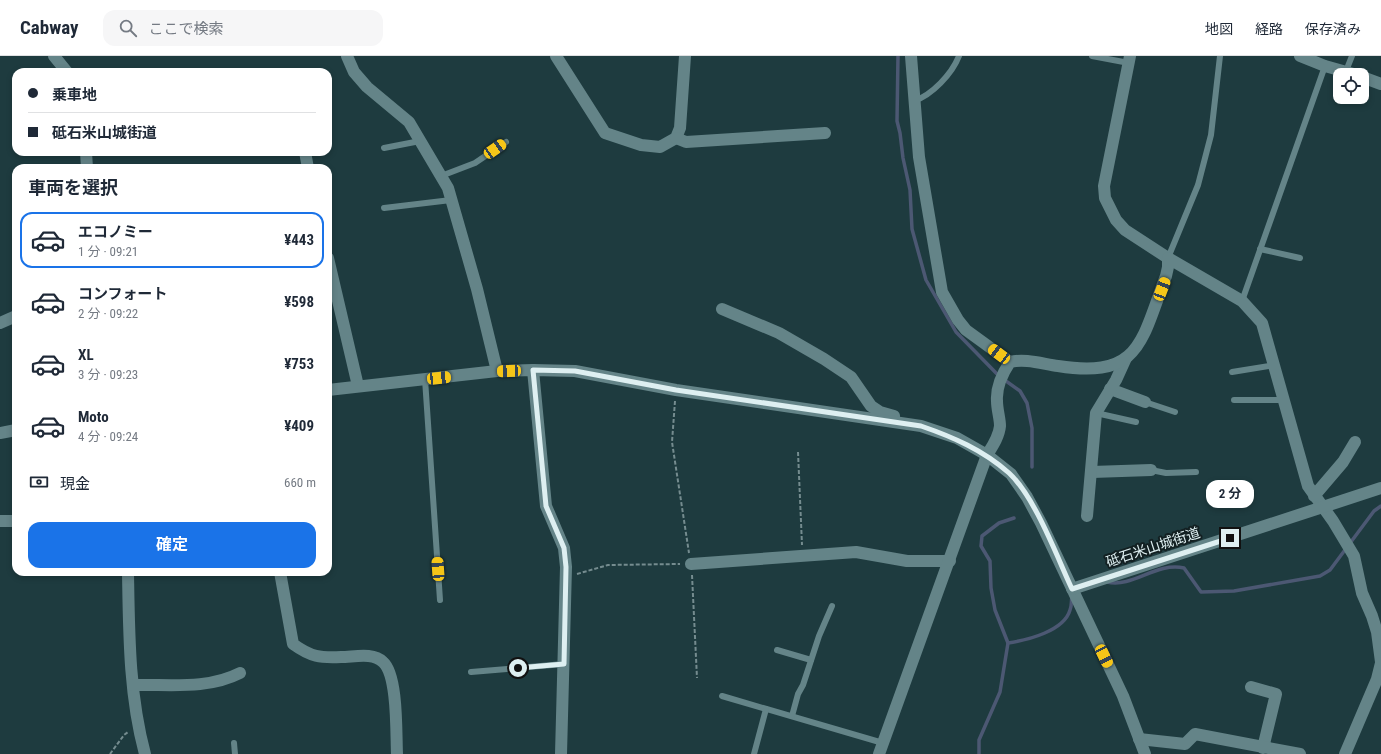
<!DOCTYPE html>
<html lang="ja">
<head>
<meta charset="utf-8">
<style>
	:root { --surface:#fff; --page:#f6f6f7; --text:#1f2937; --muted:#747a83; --line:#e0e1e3; --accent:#1a73e8 }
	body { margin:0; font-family:"Roboto Condensed","Noto Sans JP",sans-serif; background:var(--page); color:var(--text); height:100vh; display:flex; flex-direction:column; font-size:15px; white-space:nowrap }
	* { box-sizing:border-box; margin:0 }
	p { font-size:13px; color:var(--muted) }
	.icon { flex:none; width:22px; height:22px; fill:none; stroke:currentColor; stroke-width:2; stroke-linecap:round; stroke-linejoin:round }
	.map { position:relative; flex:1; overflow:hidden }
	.sheet { position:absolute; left:12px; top:108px; width:320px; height:412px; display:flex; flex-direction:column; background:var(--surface); border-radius:12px; box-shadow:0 2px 6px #0003 }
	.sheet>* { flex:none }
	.banner { position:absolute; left:12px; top:12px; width:320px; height:88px; border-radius:12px; box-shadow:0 2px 6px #0003; display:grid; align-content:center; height:88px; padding:0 16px; background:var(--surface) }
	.tools { position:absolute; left:1333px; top:12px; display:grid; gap:8px }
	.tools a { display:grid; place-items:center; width:36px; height:36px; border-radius:8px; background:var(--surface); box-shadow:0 2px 6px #0003; font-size:20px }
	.end { position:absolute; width:18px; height:18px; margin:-9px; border:5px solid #deeff1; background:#111; box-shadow:0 0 0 2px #111 }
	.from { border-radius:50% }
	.bubble { position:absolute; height:28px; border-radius:12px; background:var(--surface); box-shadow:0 2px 6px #0003; font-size:13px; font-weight:700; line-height:28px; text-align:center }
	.car { position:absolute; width:12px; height:24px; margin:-12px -6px; border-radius:5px; box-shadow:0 0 3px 1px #0007; background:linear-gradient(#f5c518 24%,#345 0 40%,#f5c518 0 76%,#345 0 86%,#f5c518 0) }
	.banner b { display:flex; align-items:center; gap:14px; height:38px; font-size:15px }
	.banner b+b { border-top:1px solid var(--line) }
	.banner i { width:10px; height:10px; background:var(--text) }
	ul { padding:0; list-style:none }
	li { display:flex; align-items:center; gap:12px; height:56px; margin:0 8px 6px; padding:0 8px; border:2px solid transparent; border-radius:12px }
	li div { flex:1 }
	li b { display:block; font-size:15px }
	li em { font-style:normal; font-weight:700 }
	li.active { border-color:var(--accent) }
	li>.icon { width:36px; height:36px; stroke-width:1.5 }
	h2 { padding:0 16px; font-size:18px; line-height:48px }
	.pay { display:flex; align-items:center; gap:10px; height:44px; padding:0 16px; font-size:15px }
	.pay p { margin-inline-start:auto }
	.button { display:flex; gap:8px; margin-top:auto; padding:8px 16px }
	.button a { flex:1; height:46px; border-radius:12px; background:var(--accent); color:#fff; font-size:16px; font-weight:700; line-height:46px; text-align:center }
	header { display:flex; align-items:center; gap:24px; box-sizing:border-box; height:56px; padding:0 20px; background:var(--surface); border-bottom:1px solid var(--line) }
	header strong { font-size:19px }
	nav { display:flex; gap:22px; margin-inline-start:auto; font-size:14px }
	.search { width:280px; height:36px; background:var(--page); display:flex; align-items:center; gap:10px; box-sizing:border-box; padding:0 14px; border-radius:12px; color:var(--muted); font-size:15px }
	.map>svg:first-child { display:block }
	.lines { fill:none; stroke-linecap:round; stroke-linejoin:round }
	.stream { stroke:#4c5873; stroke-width:3.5 }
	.path { stroke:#758c8f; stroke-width:2; stroke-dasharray:4 2; stroke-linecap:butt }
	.lane { stroke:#648488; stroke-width:6 }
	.street { stroke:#648488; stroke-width:12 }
	.secondary { stroke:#648488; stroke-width:12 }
	.route { stroke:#deeff1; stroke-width:5 }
	.labels { text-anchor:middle; stroke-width:4; stroke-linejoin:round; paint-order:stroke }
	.street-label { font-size:14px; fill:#deeff1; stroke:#132022 }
</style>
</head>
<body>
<header>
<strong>Cabway</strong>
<div class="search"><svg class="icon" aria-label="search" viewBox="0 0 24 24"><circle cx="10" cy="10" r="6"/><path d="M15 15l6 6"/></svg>ここで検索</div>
<nav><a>地図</a><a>経路</a><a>保存済み</a></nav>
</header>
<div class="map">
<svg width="1381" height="698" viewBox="0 0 1381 698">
	<rect width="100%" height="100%" fill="#1e3b3f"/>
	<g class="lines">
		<!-- stream -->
		<g class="stream">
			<path d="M898,0L897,65L900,77L903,102L910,134L912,173L926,224L956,276L999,320L1020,335L1027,347L1032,372V411"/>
			<path d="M1107,526C1134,532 1155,506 1184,512L1201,536L1234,535L1320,520L1330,514L1374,455L1381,450"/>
			<path d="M1008,587C1028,584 1064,575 1070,554C1072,550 1071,545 1072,541"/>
			<path d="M979,698V684L1000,636L1008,587L995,554L991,532L990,505L981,490L982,480L999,467L1014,462"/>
		</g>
		<!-- path -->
		<g class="path">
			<path d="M675,345L672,386L689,497"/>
			<path d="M798,396L802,489"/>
			<path d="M577,518L608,509L680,508"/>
			<path d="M692,519L697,622"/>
			<path d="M110,698L124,679L128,676"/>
		</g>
		<!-- lane -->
		<g class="lane">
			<path d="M1092,0L1129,7"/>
			<path d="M1346,15L1352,0"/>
			<path d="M914,45C932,39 952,18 959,0"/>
			<path d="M384,92L420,85"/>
			<path d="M441,120L475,107L506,86"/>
			<path d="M384,152L451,144"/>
			<path d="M1260,193L1300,202"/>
			<path d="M1168,202L1198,129L1211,79L1220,0"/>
			<path d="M1242,245L1325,10"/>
			<path d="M1232,316L1275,309"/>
			<path d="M425,323L440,544"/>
			<path d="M1234,344H1284"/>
			<path d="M1145,346L1175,356"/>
			<path d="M1096,357L1136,366"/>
			<path d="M1151,414L1166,417L1196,416"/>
			<path d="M777,594L811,604"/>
			<path d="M471,616L564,608"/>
			<path d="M722,640L883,687"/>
			<path d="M792,660L798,638L803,629L819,580L832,550"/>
			<path d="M234,687L235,698"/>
			<path d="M754,698L766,653"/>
		</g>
		<!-- street -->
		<g class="street">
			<path d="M54,0L67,16"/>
			<path d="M347,0L354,16L367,31L409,66L448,132L477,233L497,315"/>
			<path d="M556,0L605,77L641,89L660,91L676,82L680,72L685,0"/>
			<path d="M911,0L919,101L942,236L958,264L966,274L1010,306"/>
			<path d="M1130,0L1104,130L1105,142L1116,164L1125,174L1168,202L1242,245L1262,267L1308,430L1333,465L1354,500L1362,537L1372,560L1377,576L1381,606"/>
			<path d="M1300,0L1325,10L1357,19"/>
			<path d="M1362,21L1381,28"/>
			<path d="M676,82L686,86L825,77"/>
			<path d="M86,96L87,112"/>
			<path d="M305,96L308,112"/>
			<path d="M328,202L358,330"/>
			<path d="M722,253L779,277L824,303L851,321L871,350L880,356L894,360"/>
			<path d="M0,267L16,260"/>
			<path d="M533,314L546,450L564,492L566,511L561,698"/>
			<path d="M1110,333L1145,346"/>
			<path d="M328,334L497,315L533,314L575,315L676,334L921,370L957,382L987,399"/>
			<path d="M0,377L16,374"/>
			<path d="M1092,416L1151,414"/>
			<path d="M1314,440L1343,406L1355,386"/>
			<path d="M1087,460L1096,357L1116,324L1126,302"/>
			<path d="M0,465H16"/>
			<path d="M691,508L856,496L907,505H950"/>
			<path d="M128,516C129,577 129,639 145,698"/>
			<path d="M280,516L293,588C311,601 320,602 341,601C354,601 373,596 383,606C398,619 396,678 397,698"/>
			<path d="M133,629C168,628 207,634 240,617"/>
			<path d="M1251,631L1276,638L1263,692"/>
			<path d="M1139,683L1185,688L1195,678L1300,698"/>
			<path d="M879,698L987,399C992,391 999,381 1000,370C1000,362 997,354 997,345C996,331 1002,318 1010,306C1025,302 1043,308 1058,310C1141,323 1141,285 1166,220L1168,211V202"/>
			<path d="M1345,698L1377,623L1381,607"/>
		</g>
		<!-- secondary -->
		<g class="secondary">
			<path d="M987,399L1011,418L1027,441L1041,467L1123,640L1145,698"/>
			<path d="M1072,533L1381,432"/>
		</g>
	</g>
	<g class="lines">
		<!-- route -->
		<path class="route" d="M518,612L564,608L566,511L564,492L546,450L533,314L575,315L676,334L921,370C953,381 983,394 1009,417C1035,441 1057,501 1072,533L1230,482"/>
	</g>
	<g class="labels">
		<!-- street labels -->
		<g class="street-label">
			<text transform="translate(1153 491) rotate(-18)" y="5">砥石米山城街道</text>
		</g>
	</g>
</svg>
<div class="tools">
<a><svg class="icon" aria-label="locate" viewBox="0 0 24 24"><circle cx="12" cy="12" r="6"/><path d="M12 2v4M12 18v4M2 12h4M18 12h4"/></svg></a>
</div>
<i class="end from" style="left:518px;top:612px"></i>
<i class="end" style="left:1230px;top:482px"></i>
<div class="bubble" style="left:1206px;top:424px;width:48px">2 分</div>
<i class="car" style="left:495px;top:93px;rotate:56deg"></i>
<i class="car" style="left:1162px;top:233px;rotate:21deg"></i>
<i class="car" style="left:999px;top:298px;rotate:307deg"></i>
<i class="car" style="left:509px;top:315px;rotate:268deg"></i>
<i class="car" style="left:439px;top:322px;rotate:84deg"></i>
<i class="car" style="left:438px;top:513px;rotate:356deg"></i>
<i class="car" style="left:1104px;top:600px;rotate:154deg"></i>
<div class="banner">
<b><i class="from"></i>乗車地</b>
<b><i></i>砥石米山城街道</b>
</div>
<section class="sheet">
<h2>車両を選択</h2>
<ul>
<li class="active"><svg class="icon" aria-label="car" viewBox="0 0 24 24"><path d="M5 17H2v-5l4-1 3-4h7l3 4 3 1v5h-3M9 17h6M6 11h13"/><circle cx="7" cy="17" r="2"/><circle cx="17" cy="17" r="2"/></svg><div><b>エコノミー</b><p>1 分 · 09:21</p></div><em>¥443</em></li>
<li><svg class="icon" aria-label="car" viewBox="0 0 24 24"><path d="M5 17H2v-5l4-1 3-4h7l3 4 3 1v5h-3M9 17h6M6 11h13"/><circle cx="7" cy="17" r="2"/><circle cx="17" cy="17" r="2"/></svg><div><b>コンフォート</b><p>2 分 · 09:22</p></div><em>¥598</em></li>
<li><svg class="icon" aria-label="car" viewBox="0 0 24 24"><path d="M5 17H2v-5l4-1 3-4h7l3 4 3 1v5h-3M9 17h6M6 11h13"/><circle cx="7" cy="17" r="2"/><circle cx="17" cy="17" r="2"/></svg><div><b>XL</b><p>3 分 · 09:23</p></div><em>¥753</em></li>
<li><svg class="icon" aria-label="car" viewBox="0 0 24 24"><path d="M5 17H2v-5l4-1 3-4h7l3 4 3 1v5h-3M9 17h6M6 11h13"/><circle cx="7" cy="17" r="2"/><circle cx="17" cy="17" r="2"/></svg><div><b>Moto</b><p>4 分 · 09:24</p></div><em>¥409</em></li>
</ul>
<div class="pay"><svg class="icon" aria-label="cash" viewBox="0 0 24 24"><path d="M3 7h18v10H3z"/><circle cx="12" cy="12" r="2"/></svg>現金<p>660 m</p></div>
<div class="button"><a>確定</a></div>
</section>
</div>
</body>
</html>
